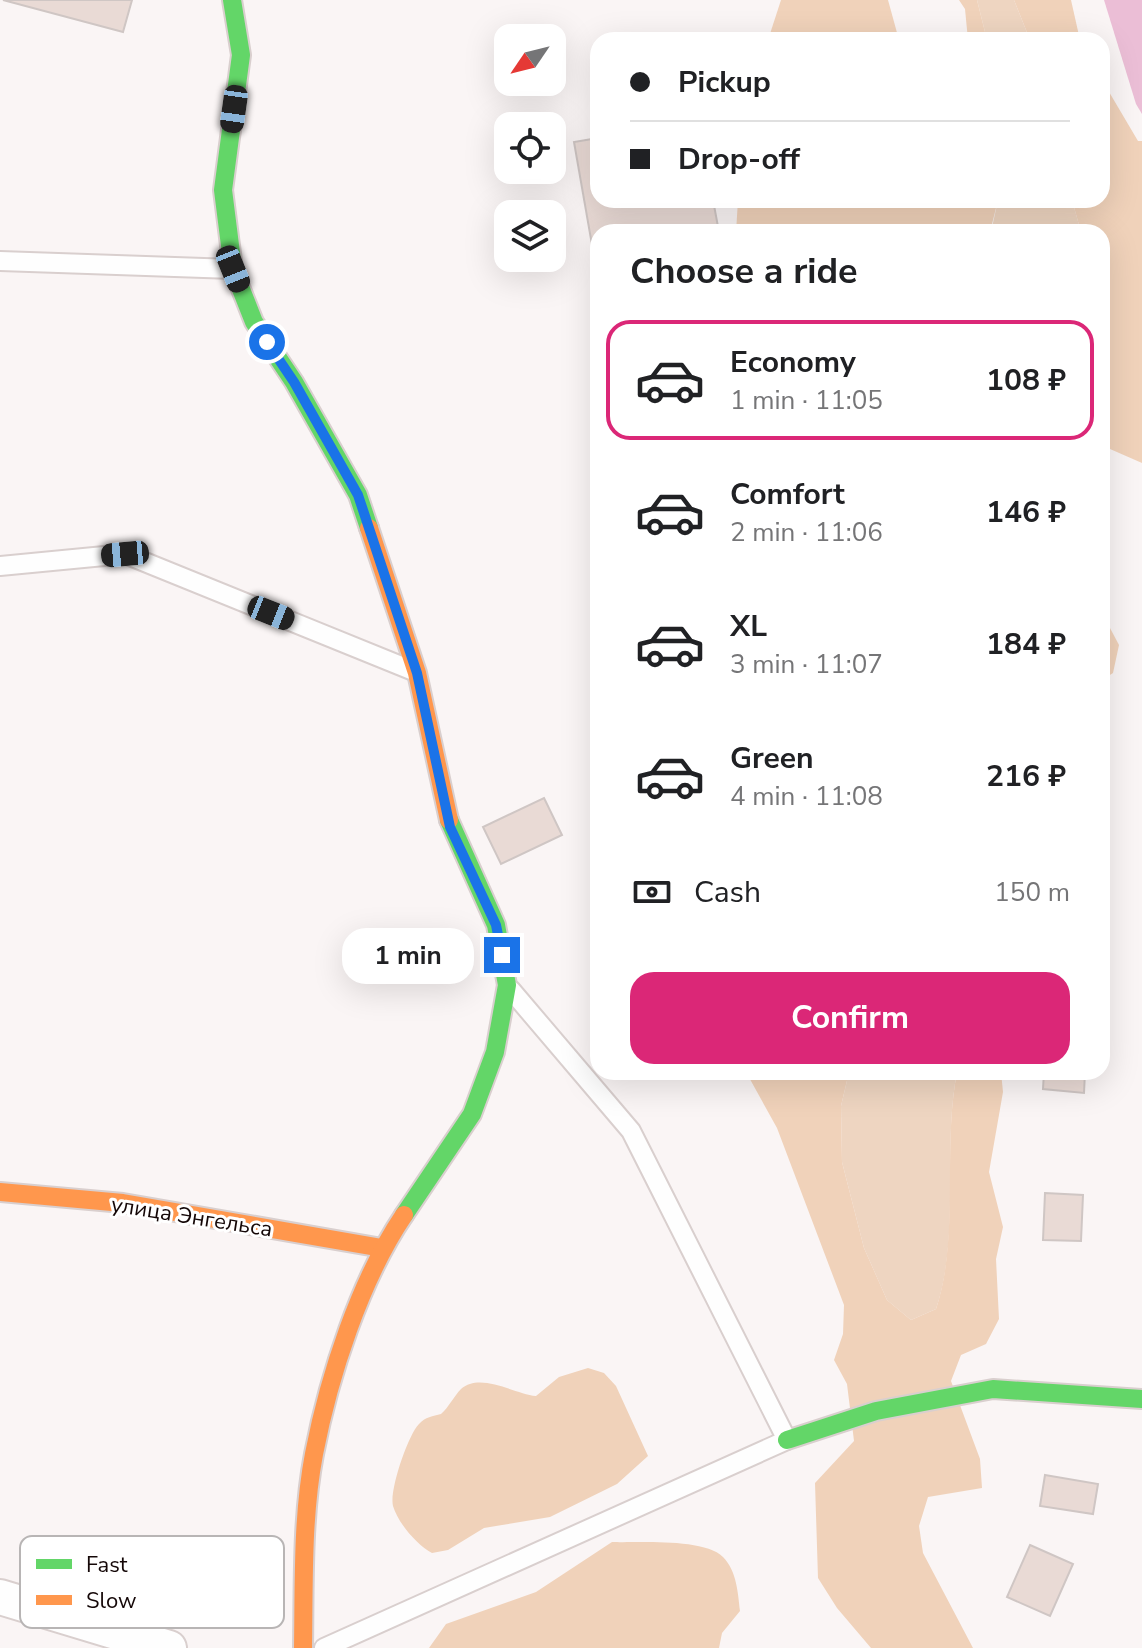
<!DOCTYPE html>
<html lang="en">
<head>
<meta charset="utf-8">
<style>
	:root { --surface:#fff; --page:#f2f2f2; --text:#202124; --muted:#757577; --line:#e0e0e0; --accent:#db2777 }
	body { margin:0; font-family:"Nunito Sans",sans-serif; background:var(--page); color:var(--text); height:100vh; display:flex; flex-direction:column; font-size:30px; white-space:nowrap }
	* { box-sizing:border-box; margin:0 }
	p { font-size:26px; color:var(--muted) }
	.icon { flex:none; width:44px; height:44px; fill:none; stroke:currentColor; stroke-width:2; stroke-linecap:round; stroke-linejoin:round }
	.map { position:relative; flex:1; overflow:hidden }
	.drawer { position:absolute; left:590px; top:224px; width:520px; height:856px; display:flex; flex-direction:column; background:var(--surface); border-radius:24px; box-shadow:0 8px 32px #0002 }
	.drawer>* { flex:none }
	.banner { position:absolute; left:590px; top:32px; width:520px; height:176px; border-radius:24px; box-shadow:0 8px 32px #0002; display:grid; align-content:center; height:176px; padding:0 40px; background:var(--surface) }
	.needle { width:52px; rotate:235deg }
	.controls { position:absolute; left:494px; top:24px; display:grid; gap:16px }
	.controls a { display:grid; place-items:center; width:72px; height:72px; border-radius:16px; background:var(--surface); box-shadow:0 8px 32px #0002; font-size:40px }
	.end { position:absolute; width:36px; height:36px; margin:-18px; border:10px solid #1a73e8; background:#fff; box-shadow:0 0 0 4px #fff }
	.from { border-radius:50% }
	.bubble { position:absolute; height:56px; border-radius:24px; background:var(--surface); box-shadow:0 8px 32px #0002; font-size:26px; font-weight:700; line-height:56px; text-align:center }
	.car { position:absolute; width:24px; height:48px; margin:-24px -12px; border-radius:10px; box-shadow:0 0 6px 2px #0007; background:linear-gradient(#222 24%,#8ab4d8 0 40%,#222 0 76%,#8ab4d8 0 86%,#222 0) }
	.banner b { display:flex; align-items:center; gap:28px; height:76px; font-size:30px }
	.banner b+b { border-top:2px solid var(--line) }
	.banner i { width:20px; height:20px; background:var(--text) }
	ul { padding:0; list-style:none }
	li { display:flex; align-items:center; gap:24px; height:120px; margin:0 16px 12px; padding:0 24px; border:4px solid transparent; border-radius:24px }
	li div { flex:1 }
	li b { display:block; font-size:30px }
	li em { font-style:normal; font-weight:700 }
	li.current { border-color:var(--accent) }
	li>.icon { width:72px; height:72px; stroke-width:1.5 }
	h2 { padding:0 40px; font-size:36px; line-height:96px }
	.pay { display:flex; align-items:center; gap:20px; height:88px; padding:0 40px; font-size:30px }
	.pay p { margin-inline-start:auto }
	.action { display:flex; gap:16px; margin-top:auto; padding:16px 40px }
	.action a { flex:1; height:92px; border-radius:24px; background:var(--accent); color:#fff; font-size:32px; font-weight:700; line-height:92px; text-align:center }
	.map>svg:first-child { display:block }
	.green { fill:#eed5c1 }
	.forest { fill:#f0d2ba }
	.water { fill:#ebbed6 }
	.building { fill:#e9dad5; stroke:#cfc6c4; stroke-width:2 }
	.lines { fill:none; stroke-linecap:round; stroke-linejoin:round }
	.lane-casing { stroke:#d9cfce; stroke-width:22 }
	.street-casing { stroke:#d9cfce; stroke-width:38 }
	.fast-casing { stroke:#d9cfce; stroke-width:22 }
	.slow-casing { stroke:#d9cfce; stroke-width:22 }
	.lane { stroke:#fefefe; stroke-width:18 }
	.street { stroke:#fefefe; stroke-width:34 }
	.fast { stroke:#63d668; stroke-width:18 }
	.slow { stroke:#ff974d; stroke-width:18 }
	.route { stroke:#1a73e8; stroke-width:10 }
	.labels { text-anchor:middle; stroke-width:6; stroke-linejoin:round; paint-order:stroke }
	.street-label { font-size:22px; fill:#140707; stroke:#fff }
	.key { fill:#fff; stroke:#b8b5b5; stroke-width:2 }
	.key-label { font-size:22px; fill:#140707 }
</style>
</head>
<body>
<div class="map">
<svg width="1142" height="1648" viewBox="0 0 1142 1648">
	<rect width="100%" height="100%" fill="#faf5f5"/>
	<!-- green -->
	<g class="green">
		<path d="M977,0H1014L1030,40H987Z"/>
		<path d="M998,200H1072L1081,232H991Z"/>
		<path d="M849,1072H957C942,1149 961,1234 936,1309L911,1320L887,1300L864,1248L842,1162L841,1106Z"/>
	</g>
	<!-- forest -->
	<g class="forest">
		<path d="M781,0H888L899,40H768Z"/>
		<path d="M959,0H977L987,40H968L965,9Z"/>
		<path d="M1014,0H1071L1080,40H1030Z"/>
		<path d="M1102,80L1138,141H1142V463L1110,449L1102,471V232H1081L1072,200H1102Z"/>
		<path d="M738,200H998L990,232H736Z"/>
		<path d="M1102,613L1119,645L1113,673L1102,680Z"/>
		<path d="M746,1072H849L841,1106L842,1162L864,1248L887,1300L911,1320L936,1309C960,1236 942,1149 957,1072H1001L1003,1092L989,1172L1003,1227L996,1259L999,1319L986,1344L961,1355L951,1381L980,1459L982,1488L928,1497L919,1526L923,1553L973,1648H871L837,1608L818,1578L815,1483L854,1441L847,1384L834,1360L843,1334L844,1305L777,1128Z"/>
		<path d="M588,1368L604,1373L616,1386L648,1456L617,1484L550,1517L484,1528L448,1550L432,1553C417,1545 398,1523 393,1506C389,1491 408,1435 419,1424C425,1417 433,1416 441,1414C449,1407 454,1396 461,1389C481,1372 514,1394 536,1396L559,1377Z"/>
		<path d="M612,1542C638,1543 704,1538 723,1557C737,1571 738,1594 740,1611L722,1633L719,1648H429L446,1624L536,1592Z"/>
	</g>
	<!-- water -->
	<path class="water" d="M1104,0H1142V114L1136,104Z"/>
	<!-- building -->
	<g class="building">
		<path d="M3,0H132L123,32Z"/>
		<path d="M598,138V200H713L719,232H598L595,262L574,142Z"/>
		<path d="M544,798L562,835L501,864L483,827Z"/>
		<path d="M1044,1072H1085L1084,1093L1043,1089Z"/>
		<path d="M1045,1193L1083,1195L1081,1241L1043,1240Z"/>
		<path d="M1045,1475L1098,1484L1093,1514L1040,1506Z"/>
		<path d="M1030,1545L1073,1564L1050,1616L1007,1597Z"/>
	</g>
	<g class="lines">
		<defs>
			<g id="lane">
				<path d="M0,261L233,269"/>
				<path d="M0,566L125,554L411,670"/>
				<path d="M324,1648L787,1440L631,1131L511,990"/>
			</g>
			<path id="street" d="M0,1597L169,1648"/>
			<g id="fast">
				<path d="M232,0L241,55L223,190L233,269L254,322L294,382L358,495L369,528"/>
				<path d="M404,1215L472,1114L495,1052L507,985L496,925L449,820"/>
				<path d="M787,1440L876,1411L993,1389L1142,1399"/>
			</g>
			<g id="slow">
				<path d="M369,528L417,673L449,820"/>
				<path d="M0,1192L123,1203L382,1248"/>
				<path d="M303,1648C304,1584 302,1517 314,1454C329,1376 360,1280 404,1215"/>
			</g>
		</defs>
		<!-- lane casing -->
		<use href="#lane" class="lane-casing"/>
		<!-- street casing -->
		<use href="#street" class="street-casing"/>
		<!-- fast casing -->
		<use href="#fast" class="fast-casing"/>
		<!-- slow casing -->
		<use href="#slow" class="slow-casing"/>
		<!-- lane -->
		<use href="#lane" class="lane"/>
		<!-- street -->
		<use href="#street" class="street"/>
		<!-- fast -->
		<use href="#fast" class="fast"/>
		<!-- slow -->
		<use href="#slow" class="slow"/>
	</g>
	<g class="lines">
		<!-- route -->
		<path class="route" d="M267,342L294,382L358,495L417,673L450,827L496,925L502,955"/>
	</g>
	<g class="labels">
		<!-- street labels -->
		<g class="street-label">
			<text transform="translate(192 1216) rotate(9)" y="8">улица Энгельса</text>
		</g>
	</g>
	<!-- legend -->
	<rect x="20" y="1536" width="264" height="92" rx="12" class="key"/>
	<rect x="36" y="1559" width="36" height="10" fill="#63d668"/>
	<rect x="36" y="1595" width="36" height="10" fill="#ff974d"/>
	<g class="key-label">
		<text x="86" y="1572">Fast</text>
		<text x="86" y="1608">Slow</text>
	</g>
</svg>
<div class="controls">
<a><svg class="needle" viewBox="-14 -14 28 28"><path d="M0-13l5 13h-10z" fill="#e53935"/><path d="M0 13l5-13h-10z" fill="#757577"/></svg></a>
<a><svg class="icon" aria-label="locate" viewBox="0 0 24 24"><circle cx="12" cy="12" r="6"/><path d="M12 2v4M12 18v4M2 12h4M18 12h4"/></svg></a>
<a><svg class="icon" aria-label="layers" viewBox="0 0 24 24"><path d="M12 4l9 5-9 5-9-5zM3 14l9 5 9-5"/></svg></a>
</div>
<i class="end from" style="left:267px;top:342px"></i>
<i class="end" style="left:502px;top:955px"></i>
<div class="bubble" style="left:342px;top:928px;width:132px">1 min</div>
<i class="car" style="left:234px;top:109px;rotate:188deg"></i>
<i class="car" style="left:233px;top:269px;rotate:158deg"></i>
<i class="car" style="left:125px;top:554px;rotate:265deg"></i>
<i class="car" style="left:271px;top:613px;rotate:112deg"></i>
<div class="banner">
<b><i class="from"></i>Pickup</b>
<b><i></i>Drop-off</b>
</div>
<section class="drawer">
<h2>Choose a ride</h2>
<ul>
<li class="current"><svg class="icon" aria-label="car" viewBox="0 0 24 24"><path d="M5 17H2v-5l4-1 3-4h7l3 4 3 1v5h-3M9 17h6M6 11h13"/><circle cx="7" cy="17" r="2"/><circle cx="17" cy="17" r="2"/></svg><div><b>Economy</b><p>1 min · 11:05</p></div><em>108 ₽</em></li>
<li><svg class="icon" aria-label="car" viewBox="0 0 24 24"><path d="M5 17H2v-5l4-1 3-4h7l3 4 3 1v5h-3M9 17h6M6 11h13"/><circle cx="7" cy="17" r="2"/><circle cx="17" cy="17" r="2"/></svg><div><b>Comfort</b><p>2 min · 11:06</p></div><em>146 ₽</em></li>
<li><svg class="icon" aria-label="car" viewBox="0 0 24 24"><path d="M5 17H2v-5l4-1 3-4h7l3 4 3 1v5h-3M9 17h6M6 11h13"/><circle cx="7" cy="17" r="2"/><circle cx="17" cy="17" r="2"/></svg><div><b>XL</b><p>3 min · 11:07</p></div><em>184 ₽</em></li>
<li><svg class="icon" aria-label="car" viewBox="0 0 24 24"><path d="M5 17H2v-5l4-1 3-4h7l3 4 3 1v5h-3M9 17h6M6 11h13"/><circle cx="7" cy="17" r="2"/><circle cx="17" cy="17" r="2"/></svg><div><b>Green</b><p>4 min · 11:08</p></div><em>216 ₽</em></li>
</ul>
<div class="pay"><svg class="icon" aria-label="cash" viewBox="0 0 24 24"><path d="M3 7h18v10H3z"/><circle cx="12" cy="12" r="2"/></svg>Cash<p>150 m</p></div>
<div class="action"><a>Confirm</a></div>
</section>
</div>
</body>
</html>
